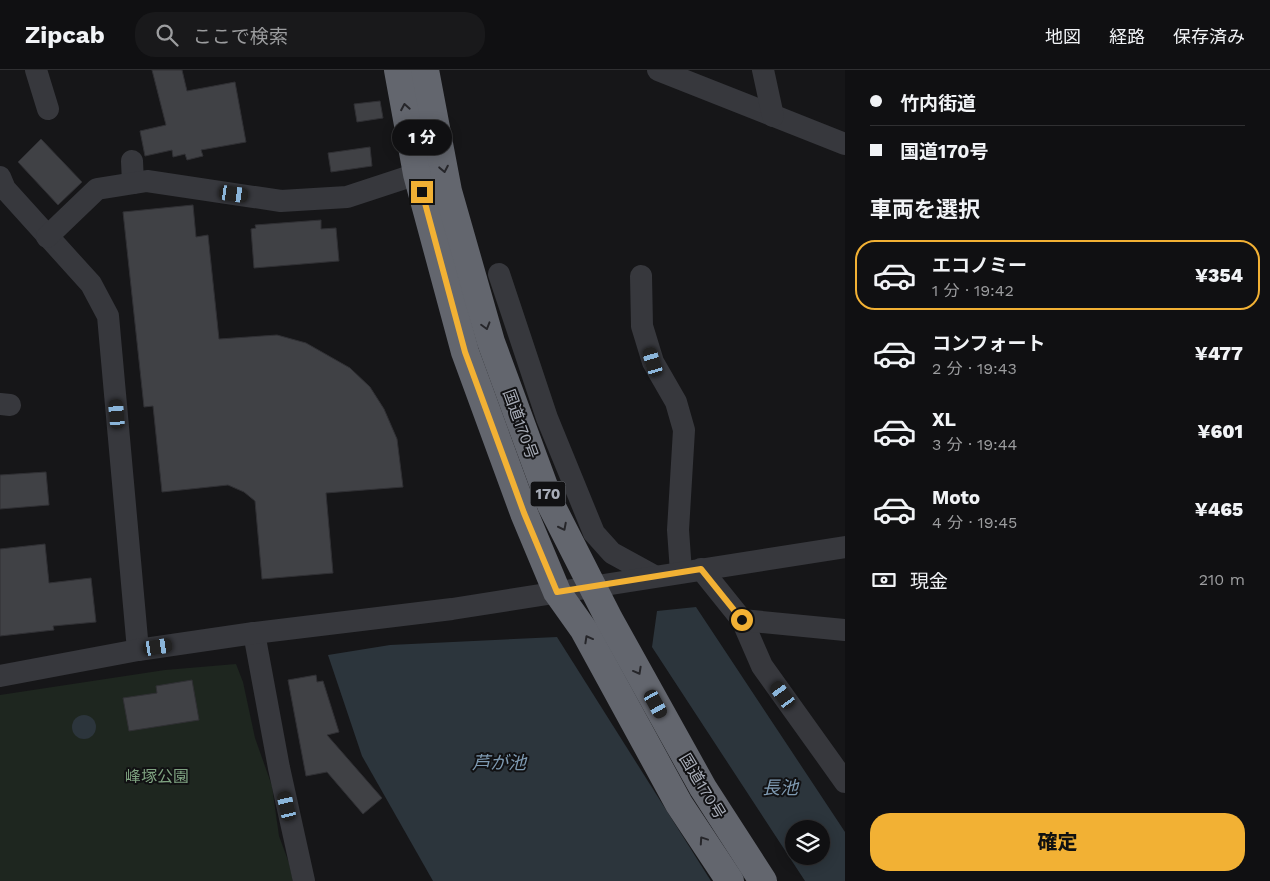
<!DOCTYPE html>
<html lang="ja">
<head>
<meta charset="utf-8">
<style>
	:root { --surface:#101012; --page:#19191b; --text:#f1f3f6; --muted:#9c9d9f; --line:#303032; --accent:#f2b134 }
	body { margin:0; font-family:"Work Sans","Noto Sans JP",sans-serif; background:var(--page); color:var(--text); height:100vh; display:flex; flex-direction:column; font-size:19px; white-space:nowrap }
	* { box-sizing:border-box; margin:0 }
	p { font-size:16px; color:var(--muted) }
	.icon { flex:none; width:28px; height:28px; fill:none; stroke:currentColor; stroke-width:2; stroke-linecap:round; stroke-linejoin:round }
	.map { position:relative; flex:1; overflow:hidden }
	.sheet { display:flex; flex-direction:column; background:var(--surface); width:425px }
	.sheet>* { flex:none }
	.banner { display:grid; align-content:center; height:110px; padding:0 25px; background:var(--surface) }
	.controls { position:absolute; left:785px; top:750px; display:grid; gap:10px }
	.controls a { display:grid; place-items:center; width:45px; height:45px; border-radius:50%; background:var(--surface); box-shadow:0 2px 12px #0003,0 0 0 1px var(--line); font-size:25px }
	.end { position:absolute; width:22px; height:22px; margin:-11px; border:6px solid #f2b134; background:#111; box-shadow:0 0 0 2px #111 }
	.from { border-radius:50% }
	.bubble { position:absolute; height:35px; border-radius:18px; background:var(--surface); box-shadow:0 2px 12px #0003,0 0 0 1px var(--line); font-size:16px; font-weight:800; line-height:35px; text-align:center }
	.car { position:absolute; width:15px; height:30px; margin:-15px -8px; border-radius:6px; box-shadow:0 0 4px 1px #0007; background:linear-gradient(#222 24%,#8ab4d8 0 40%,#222 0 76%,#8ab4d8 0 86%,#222 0) }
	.banner b { display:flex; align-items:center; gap:18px; height:48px; font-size:19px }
	.banner b+b { border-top:1px solid var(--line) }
	.banner i { width:12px; height:12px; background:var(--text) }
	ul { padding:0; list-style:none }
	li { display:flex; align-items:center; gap:15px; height:70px; margin:0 10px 8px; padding:0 15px; border:2px solid transparent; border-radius:20px }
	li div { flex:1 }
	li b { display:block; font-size:19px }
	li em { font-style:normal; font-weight:800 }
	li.current { border-color:var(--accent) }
	li>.icon { width:45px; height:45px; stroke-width:1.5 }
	h2 { padding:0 25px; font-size:22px; line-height:60px }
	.pay { display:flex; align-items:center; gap:12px; height:55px; padding:0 25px; font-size:19px }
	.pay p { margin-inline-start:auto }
	.primary-button { display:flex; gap:10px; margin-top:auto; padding:10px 25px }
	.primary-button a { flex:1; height:58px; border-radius:20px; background:var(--accent); color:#111; font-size:20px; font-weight:800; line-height:58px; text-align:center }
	header { display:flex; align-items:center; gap:30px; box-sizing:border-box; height:70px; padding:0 25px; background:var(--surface); border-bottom:1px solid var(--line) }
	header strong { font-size:24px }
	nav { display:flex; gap:28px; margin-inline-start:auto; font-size:18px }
	.search { width:350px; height:45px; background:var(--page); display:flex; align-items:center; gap:12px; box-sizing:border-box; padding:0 18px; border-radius:20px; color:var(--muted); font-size:19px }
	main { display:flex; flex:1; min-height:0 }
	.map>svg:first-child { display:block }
	.green { fill:#1e261f }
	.water { fill:#2c353c; fill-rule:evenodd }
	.building { fill:#404145; stroke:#303034 }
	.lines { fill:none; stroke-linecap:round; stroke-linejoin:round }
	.minor { stroke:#37383d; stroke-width:22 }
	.highway { stroke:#63666e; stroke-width:28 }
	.oneway { stroke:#26262a }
	.route { stroke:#f2b134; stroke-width:6 }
	.labels { text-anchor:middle; stroke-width:4; stroke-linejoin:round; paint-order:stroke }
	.shield { fill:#111113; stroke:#7b7e86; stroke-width:1 }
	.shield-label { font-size:15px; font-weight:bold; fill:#a8adb8 }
	.street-label { font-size:16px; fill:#a8adb8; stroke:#111113 }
	.park-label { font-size:16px; fill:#7fa381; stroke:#111113 }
	.water-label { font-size:18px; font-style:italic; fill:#7f9bb3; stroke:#111113 }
</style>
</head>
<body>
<header>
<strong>Zipcab</strong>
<div class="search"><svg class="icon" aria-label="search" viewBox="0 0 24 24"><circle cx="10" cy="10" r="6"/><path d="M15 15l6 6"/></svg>ここで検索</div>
<nav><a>地図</a><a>経路</a><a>保存済み</a></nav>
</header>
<main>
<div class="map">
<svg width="845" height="811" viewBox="0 0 845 811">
	<rect width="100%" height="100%" fill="#161618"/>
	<!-- green -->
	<path class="green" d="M236,594L243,612L255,668L272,716L279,766L289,793L293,811H0V625L165,600Z"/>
	<!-- water -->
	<g class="water">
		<path d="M696,537L845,762V811H805L652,577L657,541ZM794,759H821V786H794Z"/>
		<path d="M557,567L711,811H433L362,686L328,585L390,575Z"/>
		<circle cx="84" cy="657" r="12"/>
	</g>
	<!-- building -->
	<g class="building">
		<path d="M152,0H182L187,21L235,12L246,72L201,80L203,86L187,90L185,84L173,87L172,80L145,86L140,61L166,55Z"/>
		<path d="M380,31L383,48L357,52L354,34Z"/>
		<path d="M41,69L82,112L58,135L18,92Z"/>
		<path d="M370,77L372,96L331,102L328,83Z"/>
		<path d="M193,135L196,167L208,165L219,269L277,265L306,273L350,298L370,317L384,339L397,369L403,417L326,423L333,503L262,509L255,431L244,422L228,415L162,422L153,336L144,337L123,142Z"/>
		<path d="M321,150V159L336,158L339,191L254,198L251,159L256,158L255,155Z"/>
		<path d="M46,402L49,435L0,439V405Z"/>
		<path d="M45,474L49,513L91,508L96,552L53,556L54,560L0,566V479Z"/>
		<path d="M316,605L317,612L323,611L339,662L327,665L382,728L363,744L327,702L306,706L288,610Z"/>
		<path d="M192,610L199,650L129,661L123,628L157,623L156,616Z"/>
	</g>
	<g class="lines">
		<!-- minor -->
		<g class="minor">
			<path d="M36,0L48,39"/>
			<path d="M658,0L845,74"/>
			<path d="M763,0L773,46"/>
			<path d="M132,91L133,113"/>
			<path d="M0,107L5,119L91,214L108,246L138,580"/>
			<path d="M47,167L97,119L147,111L281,131L347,127L417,104"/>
			<path d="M499,204L547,348L594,463L612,483L654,506"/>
			<path d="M641,206L642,256L653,292L676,332L684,360L678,460L681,502"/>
			<path d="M0,334L10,335"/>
			<path d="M701,499L742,550L762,596L845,712"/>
			<path d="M742,550L845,560"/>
			<path d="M254,563L279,698L304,811"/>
			<path d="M0,606L138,580L254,563L452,539L845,477"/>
		</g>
		<!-- highway -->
		<g class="highway">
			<path d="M398,0L417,104L465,282L524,443L557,522L584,560L679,734L730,811"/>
			<path d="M425,0L448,121L491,272L551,435L609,549L703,718L763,811"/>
		</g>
	</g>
	<!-- one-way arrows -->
	<defs><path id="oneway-chevron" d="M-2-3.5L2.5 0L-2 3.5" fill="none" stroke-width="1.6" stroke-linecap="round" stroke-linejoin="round" transform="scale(1.25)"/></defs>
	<g class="oneway">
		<use href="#oneway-chevron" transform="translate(405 37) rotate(-100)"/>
		<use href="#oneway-chevron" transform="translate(444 99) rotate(79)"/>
		<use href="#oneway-chevron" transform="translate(486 256) rotate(74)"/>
		<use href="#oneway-chevron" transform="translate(563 457) rotate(63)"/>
		<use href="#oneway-chevron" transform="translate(588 569) rotate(-119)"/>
		<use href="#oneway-chevron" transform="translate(638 601) rotate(61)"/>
		<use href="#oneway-chevron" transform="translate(703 770) rotate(-124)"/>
	</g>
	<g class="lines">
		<!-- route -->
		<path class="route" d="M422,122L465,282L524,443L557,522L701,499L742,550"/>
	</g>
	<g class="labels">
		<!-- shield labels -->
		<rect class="shield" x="530.5" y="411.5" width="35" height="25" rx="4"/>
		<g class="shield-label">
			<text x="548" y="429">170</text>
		</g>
		<!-- street labels -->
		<g class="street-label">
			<text transform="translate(521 354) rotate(70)" y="6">国道170号</text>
			<text transform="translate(703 716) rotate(59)" y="6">国道170号</text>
		</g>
		<!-- park labels -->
		<g class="park-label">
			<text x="157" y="712">峰塚公園</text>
		</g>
		<!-- water labels -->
		<g class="water-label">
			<text x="499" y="699">芦が池</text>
			<text x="780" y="724">長池</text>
		</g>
	</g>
</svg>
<div class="controls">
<a><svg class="icon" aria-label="layers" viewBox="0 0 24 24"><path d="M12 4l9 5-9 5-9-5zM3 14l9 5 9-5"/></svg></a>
</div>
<i class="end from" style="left:742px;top:550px"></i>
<i class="end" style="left:422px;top:122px"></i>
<div class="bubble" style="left:392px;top:50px;width:60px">1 分</div>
<i class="car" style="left:234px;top:124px;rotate:98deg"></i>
<i class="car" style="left:653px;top:292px;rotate:343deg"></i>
<i class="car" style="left:117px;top:344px;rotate:355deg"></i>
<i class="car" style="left:158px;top:577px;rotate:81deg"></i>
<i class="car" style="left:783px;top:625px;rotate:324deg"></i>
<i class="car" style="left:656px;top:634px;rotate:151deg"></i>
<i class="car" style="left:287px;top:736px;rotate:347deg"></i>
</div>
<section class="sheet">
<div class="banner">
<b><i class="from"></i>竹内街道</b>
<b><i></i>国道170号</b>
</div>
<h2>車両を選択</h2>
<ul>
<li class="current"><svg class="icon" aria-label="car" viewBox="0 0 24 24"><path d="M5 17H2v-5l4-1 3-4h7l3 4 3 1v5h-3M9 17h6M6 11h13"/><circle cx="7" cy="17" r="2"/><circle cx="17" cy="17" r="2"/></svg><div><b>エコノミー</b><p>1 分 · 19:42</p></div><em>¥354</em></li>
<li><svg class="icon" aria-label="car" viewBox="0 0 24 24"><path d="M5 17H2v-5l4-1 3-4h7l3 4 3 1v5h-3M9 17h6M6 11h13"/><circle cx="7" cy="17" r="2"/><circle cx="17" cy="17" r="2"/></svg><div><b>コンフォート</b><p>2 分 · 19:43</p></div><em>¥477</em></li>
<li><svg class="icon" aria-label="car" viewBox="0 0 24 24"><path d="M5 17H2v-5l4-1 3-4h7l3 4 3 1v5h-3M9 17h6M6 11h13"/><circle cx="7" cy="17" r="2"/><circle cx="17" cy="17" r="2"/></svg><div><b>XL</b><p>3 分 · 19:44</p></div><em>¥601</em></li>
<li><svg class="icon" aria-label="car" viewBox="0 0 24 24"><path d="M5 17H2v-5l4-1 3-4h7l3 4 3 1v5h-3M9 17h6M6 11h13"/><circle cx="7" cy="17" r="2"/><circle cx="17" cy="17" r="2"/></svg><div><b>Moto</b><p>4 分 · 19:45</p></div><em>¥465</em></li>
</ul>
<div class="pay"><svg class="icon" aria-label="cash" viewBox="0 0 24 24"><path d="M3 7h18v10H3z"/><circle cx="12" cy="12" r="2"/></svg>現金<p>210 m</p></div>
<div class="primary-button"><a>確定</a></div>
</section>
</main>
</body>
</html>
